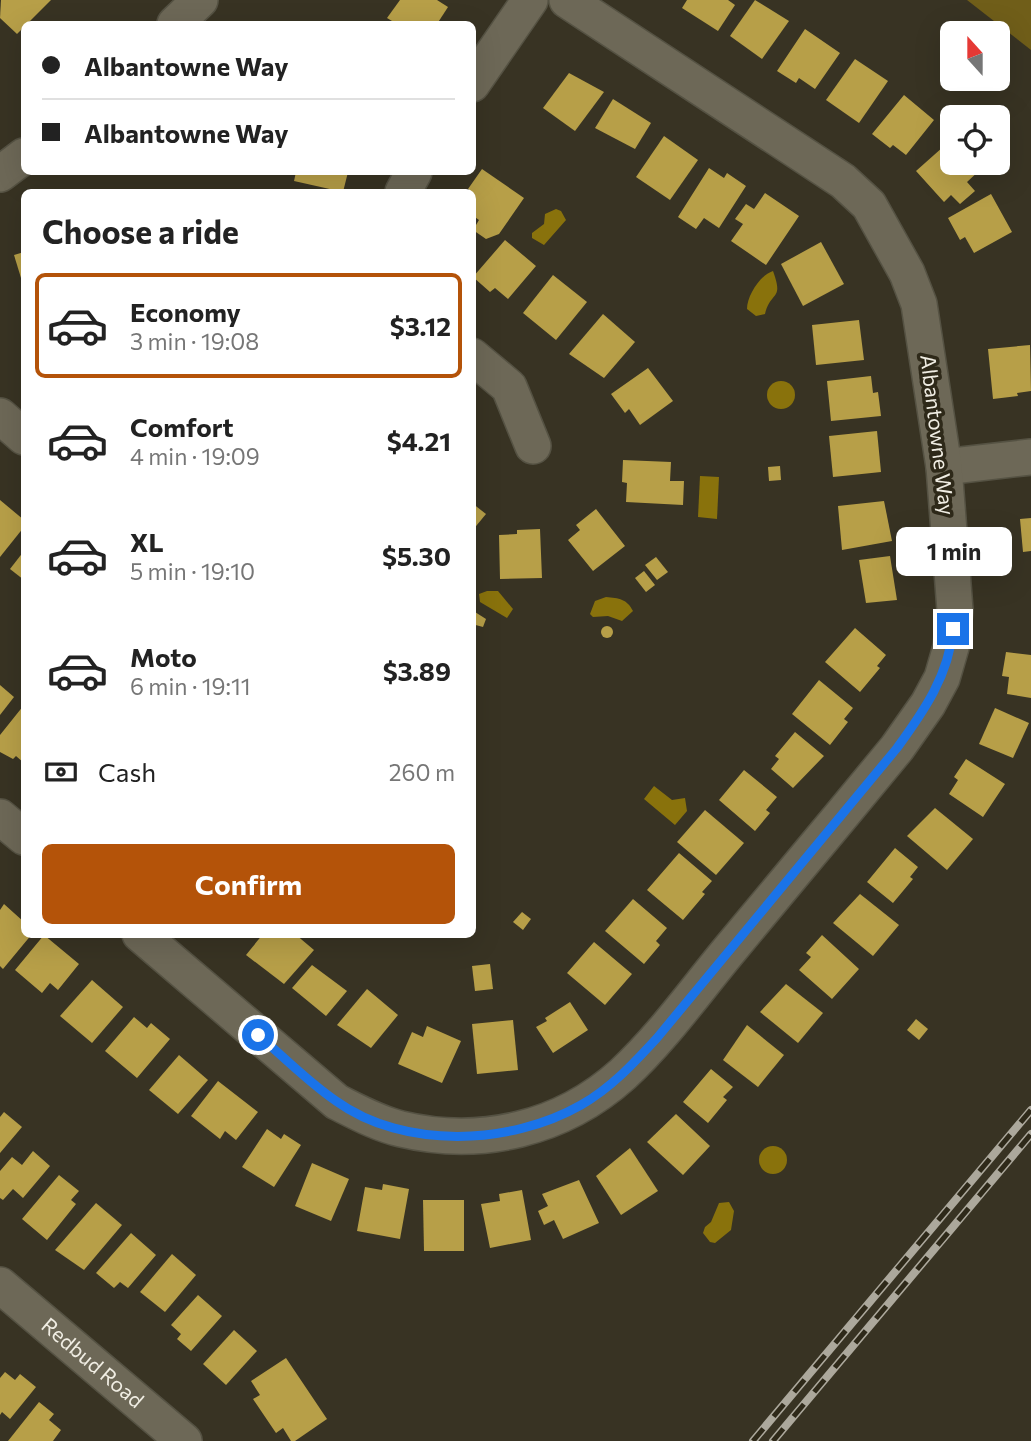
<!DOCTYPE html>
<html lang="en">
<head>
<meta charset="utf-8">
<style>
	:root { --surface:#fff; --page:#f6f6f6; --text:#222; --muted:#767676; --line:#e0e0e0; --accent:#b45309 }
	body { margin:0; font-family:Commissioner,sans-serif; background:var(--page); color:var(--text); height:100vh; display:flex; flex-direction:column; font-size:26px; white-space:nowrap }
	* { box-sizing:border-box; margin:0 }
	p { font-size:23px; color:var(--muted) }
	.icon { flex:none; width:38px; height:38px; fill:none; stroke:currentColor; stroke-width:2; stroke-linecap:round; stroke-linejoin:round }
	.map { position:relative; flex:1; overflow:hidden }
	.panel { position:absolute; left:21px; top:189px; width:455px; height:749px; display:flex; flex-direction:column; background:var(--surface); border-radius:10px; box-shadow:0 7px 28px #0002 }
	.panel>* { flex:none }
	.hud { position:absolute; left:21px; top:21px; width:455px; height:154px; border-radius:10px; box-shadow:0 7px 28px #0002; display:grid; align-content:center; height:154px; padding:0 21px; background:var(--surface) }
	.needle { width:46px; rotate:339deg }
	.buttons { position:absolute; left:940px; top:21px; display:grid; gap:14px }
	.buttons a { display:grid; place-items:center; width:70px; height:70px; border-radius:10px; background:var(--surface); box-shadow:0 7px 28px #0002; font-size:35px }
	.end { position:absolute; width:32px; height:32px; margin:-16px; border:9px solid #1a73e8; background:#fff; box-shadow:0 0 0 4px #fff }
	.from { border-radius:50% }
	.bubble { position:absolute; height:49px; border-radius:10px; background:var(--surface); box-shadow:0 7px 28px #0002; font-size:23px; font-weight:700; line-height:49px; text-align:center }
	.hud b { display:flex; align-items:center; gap:24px; height:66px; font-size:26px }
	.hud b+b { border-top:2px solid var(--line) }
	.hud i { width:18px; height:18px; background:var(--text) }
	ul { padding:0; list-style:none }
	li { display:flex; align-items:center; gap:21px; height:105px; margin:0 14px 10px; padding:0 7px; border:4px solid transparent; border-radius:10px }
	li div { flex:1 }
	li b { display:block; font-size:26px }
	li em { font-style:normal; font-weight:700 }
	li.current { border-color:var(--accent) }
	li>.icon { width:63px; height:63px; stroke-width:1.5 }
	h2 { padding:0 21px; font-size:32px; line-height:84px }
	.pay { display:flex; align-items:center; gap:18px; height:77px; padding:0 21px; font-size:26px }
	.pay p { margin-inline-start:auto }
	.primary-button { display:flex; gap:14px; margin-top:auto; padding:14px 21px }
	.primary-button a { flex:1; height:80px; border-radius:10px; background:var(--accent); color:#fff; font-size:28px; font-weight:700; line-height:80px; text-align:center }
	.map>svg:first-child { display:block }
	.forest { fill:#705e19 }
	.water { fill:#89720c }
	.building { fill:#b79f48 }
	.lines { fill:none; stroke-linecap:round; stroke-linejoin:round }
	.minor-casing { stroke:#555243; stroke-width:38 }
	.minor { stroke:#6d6857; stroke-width:35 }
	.rail-casing { stroke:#aca89c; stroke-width:8 }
	.rail { stroke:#2e2919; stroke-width:5; stroke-dasharray:16; stroke-linecap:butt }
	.route { stroke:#1a73e8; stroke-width:9 }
	.labels { text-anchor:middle; stroke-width:7; stroke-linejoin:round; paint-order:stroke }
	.street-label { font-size:21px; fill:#f0ede3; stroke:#2e2919 }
</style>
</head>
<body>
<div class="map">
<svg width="1031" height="1441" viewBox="0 0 1031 1441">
	<rect width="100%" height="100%" fill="#383323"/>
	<!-- forest -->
	<path class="forest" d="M967,0H1031V50Z"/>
	<!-- water -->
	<g class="water">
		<path d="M556,209L561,211L566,220L544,245L532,238V233L544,224L545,214Z"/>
		<path d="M773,271C784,301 771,290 765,314L756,316L747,309C747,296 760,275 773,271Z"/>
		<circle cx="781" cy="395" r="14"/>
		<path d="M700,476L719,477L717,519L698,517Z"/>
		<path d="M487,591H498L513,609L507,618L480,602L479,594Z"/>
		<path d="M606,597C619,598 627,599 633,611L622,621L608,616L593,617L590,614L595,601Z"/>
		<path d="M654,786L672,800L685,798L687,811L675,825L644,799Z"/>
		<circle cx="773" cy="1160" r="14"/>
		<path d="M729,1202L734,1211L731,1230L715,1243L710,1242L703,1233L705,1227L711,1222L719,1203Z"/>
	</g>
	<!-- building -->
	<g class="building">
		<path d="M1,0H51L17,34L0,18Z"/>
		<path d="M400,0H437L448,7L437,24H397L387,18Z"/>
		<path d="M687,0H728L735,5L718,31L682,8Z"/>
		<path d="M755,0L789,21L762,59L730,36Z"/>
		<path d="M805,29L840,53L815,89L799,78L796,83L777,71Z"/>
		<path d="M855,59L888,81L859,123L826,100Z"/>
		<path d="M569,73L604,92L575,131L543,108Z"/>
		<path d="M904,95L934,120L906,155L893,145L890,148L872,134Z"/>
		<path d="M613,99L651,123L635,149L595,128Z"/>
		<path d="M664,136L698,160L670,200L636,177Z"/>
		<path d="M952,139V163H975L981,169L967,182L975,191L960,204L951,195L944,202L916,171Z"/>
		<path d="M709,168L724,178L727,173L746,186L719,228L704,218L696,229L678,217Z"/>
		<path d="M482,169L524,198L499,234L486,239L473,230L479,220L472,215V192L468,189Z"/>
		<path d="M296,172H348L343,192L294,181Z"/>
		<path d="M765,193L799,216L766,265L731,241L743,224L735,219L746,204L754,209Z"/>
		<path d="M991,194L1012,232L974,253L965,237L960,240L948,218Z"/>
		<path d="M505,240L536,266L508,299L495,288L490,292L473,277Z"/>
		<path d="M821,242L844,284L803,306L781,264Z"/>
		<path d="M24,252V277L21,278L14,255Z"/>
		<path d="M553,275L587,302L556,340L523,313Z"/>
		<path d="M603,314L635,342L604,378L569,354Z"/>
		<path d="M859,320L864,360L816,365L812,325Z"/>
		<path d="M1030,345L1031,391L1017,393L1018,396L993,399L988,349Z"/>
		<path d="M648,368L673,401L640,425L629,409L625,413L611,394Z"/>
		<path d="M871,376L873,393L878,392L881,416L831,421L827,381Z"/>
		<path d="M877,431L881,472L833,477L829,436Z"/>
		<path d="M623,460L671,462L670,481H684L683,505L626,502L627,483L622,482Z"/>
		<path d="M780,466L781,480L769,481L768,467Z"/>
		<path d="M0,500L24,520V527L0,557Z"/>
		<path d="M884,501L892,541L842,550L838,506Z"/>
		<path d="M472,503L486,514L472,531Z"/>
		<path d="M596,509L625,546L593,571L568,540L580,530L576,525Z"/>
		<path d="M1031,518V551L1023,552L1020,519Z"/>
		<path d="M540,529L542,578L500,579L499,535L517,534V530Z"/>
		<path d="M24,551V580L10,569Z"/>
		<path d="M890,556L897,600L866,603L859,560Z"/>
		<path d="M656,557L668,572L657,580L645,565Z"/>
		<path d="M644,571L655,585L646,592L635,578Z"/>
		<path d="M475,612L486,619L483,627L472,624V613Z"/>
		<circle cx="607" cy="632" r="6"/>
		<path d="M855,628L886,655L877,666L880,668L860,692L825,662Z"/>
		<path d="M1006,652L1031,655V698L1007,694L1009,677L1002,676Z"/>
		<path d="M819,680L853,708L844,719L848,722L830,745L792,714Z"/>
		<path d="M0,685L14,697L0,715Z"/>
		<path d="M24,705V763L16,756L13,759L0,752V735Z"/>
		<path d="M995,708L1029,723L1013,758L979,744Z"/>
		<path d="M795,732L824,756L793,788L771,769L779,759L775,756Z"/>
		<path d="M966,759L1005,784L983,817L949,794L958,780L954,777Z"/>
		<path d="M744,770L777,797L766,810L770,813L755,831L719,800Z"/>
		<path d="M935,808L973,839L947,870L907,836Z"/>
		<path d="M705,810L744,843L716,875L677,842Z"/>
		<path d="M895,848L918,867L910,877L913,879L893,903L867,882Z"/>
		<path d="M679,853L712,881L702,892L705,894L683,920L647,890Z"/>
		<path d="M860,894L899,925L873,956L833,923Z"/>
		<path d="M633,899L667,928L656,941L660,945L644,964L605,931Z"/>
		<path d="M4,904L24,922V934H32L3,969L0,966V910Z"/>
		<path d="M522,912L531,919L523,930L513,922Z"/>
		<path d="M263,934H295L314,950L284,984L246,955Z"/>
		<path d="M44,935L79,964L58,990L50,983L42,993L15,970Z"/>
		<path d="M822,935L859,969L832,999L799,970L811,957L806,953Z"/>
		<path d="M594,942L632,974L605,1005L567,973Z"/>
		<path d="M490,964L493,989L475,991L472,966Z"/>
		<path d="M312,965L347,991L326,1016L292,988Z"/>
		<path d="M92,980L123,1007L92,1043L60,1016Z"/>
		<path d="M786,984L823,1013L798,1043L760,1012Z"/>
		<path d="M367,989L398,1015L371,1048L337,1025Z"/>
		<path d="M570,1002L588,1030L553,1053L536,1027L547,1021L545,1018Z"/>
		<path d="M134,1017L147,1028L151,1023L170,1039L137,1078L105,1051Z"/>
		<path d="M916,1019L928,1029L919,1040L907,1030Z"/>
		<path d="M513,1020L518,1070L477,1074L472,1024Z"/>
		<path d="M747,1025L784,1055L758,1087L723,1060Z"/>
		<path d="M427,1026L461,1041L442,1083L398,1064L412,1032L423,1037Z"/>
		<path d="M179,1055L208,1080L178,1114L149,1090Z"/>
		<path d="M711,1069L733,1087L723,1097L727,1100L708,1123L683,1102Z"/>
		<path d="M218,1081L258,1112L236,1140L225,1131L220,1139L191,1116Z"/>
		<path d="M4,1112L22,1127L0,1153V1117Z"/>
		<path d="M676,1114L710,1146L683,1175L647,1142Z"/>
		<path d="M267,1129L281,1139L284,1134L301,1145L274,1187L242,1167Z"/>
		<path d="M630,1148L658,1191L621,1215L596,1176Z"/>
		<path d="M33,1151L50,1166L23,1198L13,1189L3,1200L0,1198V1171L12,1157L22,1165Z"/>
		<path d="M312,1163L349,1179L331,1221L295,1206Z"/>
		<path d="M59,1175L79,1191L71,1200L76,1204L47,1240L22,1219Z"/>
		<path d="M579,1180L599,1223L563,1239L554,1220L544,1225L538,1211L548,1206L542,1194Z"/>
		<path d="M383,1184L409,1189L400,1239L357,1231L365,1187L382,1190Z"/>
		<path d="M522,1190L531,1240L490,1248L481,1204L500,1201L499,1194Z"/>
		<path d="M423,1200H464V1251H424Z"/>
		<path d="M96,1203L122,1225L84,1270L55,1250Z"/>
		<path d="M131,1233L156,1255L128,1288L120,1282L114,1288L96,1273Z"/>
		<path d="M172,1254L196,1275L165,1312L140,1292Z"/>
		<path d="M198,1295L222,1316L191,1351L177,1339L181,1334L171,1325Z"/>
		<path d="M234,1330L257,1351L226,1385L203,1364Z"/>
		<path d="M286,1358L327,1419L295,1441H291L283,1428L276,1433L253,1399L260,1395L251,1381Z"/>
		<path d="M5,1372L15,1380L20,1374L36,1387L10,1419L2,1412L0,1415V1378Z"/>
		<path d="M39,1402L54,1414L49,1420L61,1430L53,1441H8Z"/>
	</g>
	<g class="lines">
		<defs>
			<g id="minor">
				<path d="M175,24L200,0"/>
				<path d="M472,84L530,0"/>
				<path d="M0,174L24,156"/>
				<path d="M403,192L414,172"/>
				<path d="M472,356L509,387L533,446"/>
				<path d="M0,416L24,437"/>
				<path d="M944,467L1031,457"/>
				<path d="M0,817L24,837"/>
				<path d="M140,934L337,1102C357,1112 379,1124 401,1129C481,1148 562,1129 623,1074C663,1037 696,990 731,948C786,882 842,815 897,748L928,704L942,678L951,647L955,610L944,467L919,304L907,273L869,205L843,181L567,0"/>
				<path id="s1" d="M0,1285L184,1441"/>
			</g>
		</defs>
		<!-- minor casing -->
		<use href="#minor" class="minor-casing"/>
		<!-- minor -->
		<use href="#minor" class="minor"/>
		<defs>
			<g id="rail">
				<path d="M753,1441L1031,1110"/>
				<path d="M773,1441L1031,1134"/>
			</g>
		</defs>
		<!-- rail casing -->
		<use href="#rail" class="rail-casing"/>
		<!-- rail -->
		<use href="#rail" class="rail"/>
	</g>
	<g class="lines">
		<!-- route -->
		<path class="route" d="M258,1035C284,1057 308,1082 336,1101C404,1150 511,1145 581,1105C611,1088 634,1063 657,1038L897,748C924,711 949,675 953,629"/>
	</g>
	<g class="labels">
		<!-- street labels -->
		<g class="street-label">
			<text transform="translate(937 435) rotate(83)" y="7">Albantowne Way</text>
			<text dy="7" stroke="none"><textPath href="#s1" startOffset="121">Redbud Road</textPath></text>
		</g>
	</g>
</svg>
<div class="buttons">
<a><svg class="needle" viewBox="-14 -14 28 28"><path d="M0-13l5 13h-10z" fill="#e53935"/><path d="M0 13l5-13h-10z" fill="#767676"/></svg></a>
<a><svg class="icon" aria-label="locate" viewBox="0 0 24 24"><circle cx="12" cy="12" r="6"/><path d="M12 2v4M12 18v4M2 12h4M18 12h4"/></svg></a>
</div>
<i class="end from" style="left:258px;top:1035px"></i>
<i class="end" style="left:953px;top:629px"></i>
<div class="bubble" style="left:896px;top:527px;width:116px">1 min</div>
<div class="hud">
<b><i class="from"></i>Albantowne Way</b>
<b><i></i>Albantowne Way</b>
</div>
<section class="panel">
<h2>Choose a ride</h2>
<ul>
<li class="current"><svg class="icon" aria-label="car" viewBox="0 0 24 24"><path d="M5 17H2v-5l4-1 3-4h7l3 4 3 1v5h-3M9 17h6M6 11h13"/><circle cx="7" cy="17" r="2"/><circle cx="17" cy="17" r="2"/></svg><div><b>Economy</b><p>3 min · 19:08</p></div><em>$3.12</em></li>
<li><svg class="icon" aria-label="car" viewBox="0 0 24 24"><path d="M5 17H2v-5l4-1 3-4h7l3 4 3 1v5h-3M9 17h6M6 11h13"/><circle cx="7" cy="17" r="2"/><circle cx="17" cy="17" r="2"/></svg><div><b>Comfort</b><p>4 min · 19:09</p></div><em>$4.21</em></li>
<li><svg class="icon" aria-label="car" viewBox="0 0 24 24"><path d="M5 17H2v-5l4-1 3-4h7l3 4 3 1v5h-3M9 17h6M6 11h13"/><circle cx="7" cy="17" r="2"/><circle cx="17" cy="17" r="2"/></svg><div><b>XL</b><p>5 min · 19:10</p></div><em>$5.30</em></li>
<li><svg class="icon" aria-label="car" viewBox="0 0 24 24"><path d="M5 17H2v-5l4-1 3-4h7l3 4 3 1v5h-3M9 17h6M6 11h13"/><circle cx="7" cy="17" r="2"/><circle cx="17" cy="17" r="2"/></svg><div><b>Moto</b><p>6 min · 19:11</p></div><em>$3.89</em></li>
</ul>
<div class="pay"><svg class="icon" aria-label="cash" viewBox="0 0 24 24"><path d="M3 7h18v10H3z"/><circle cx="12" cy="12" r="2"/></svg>Cash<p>260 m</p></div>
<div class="primary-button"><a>Confirm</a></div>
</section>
</div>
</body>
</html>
